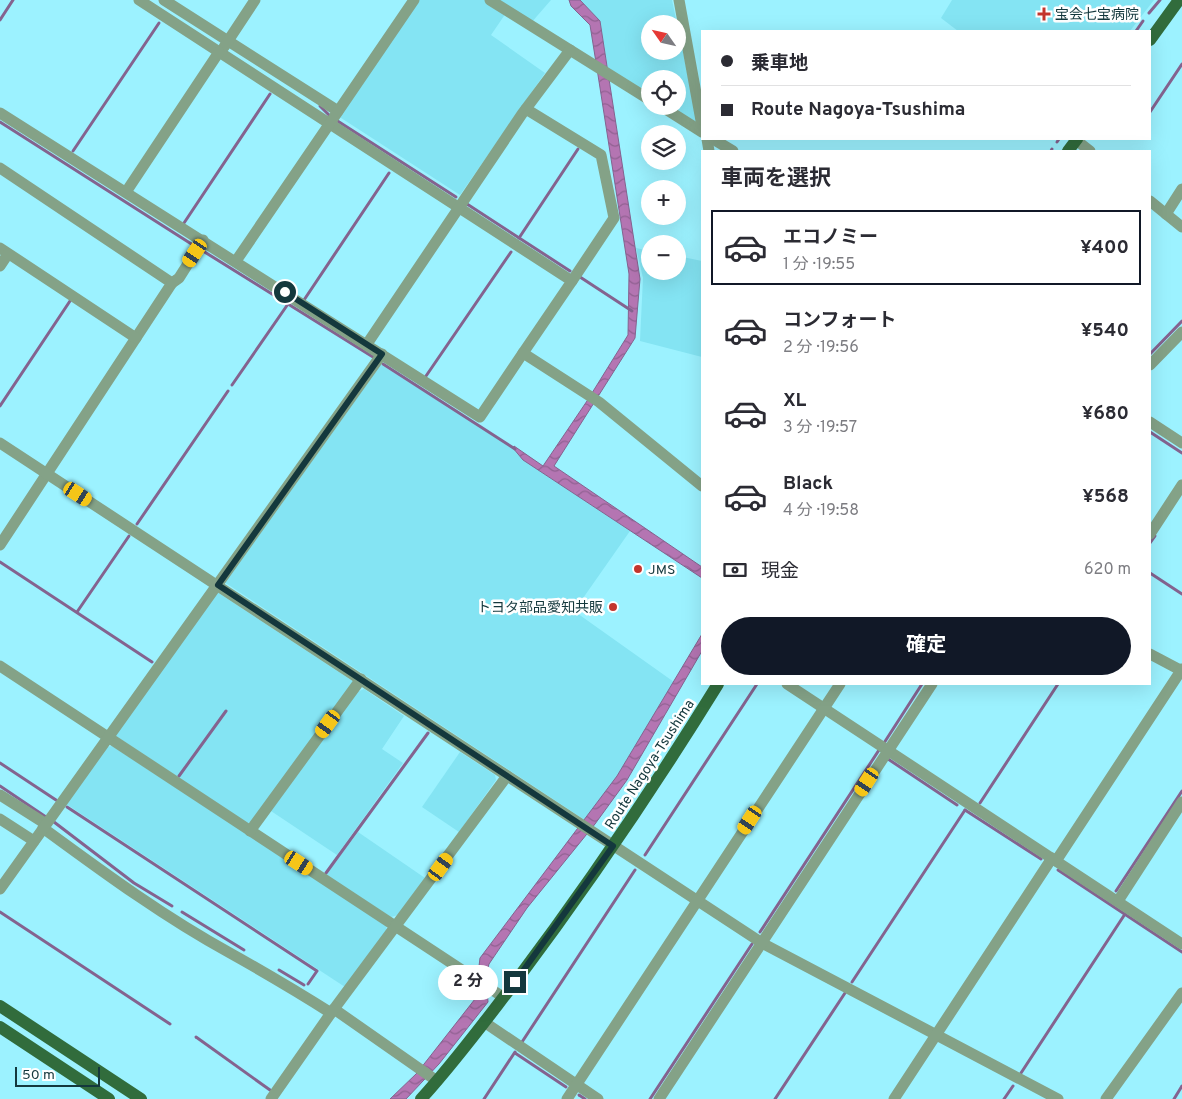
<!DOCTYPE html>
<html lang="ja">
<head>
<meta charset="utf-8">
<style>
	:root { --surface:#fff; --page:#f7f7f7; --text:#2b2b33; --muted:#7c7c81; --line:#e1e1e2; --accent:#111827 }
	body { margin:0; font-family:Overpass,"Noto Sans JP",sans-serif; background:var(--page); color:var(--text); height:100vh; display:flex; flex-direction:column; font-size:19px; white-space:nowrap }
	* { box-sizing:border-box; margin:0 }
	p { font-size:16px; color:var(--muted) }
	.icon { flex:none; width:28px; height:28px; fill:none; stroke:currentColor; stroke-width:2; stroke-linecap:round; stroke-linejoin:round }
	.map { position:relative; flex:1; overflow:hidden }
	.drawer { position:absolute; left:701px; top:150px; width:450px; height:535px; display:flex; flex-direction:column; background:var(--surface); border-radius:0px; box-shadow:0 5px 20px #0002 }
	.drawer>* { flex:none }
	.hud { position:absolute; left:701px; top:30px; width:450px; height:110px; border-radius:0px; box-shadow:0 5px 20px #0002; display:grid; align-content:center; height:110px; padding:0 20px; background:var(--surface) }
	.needle { width:32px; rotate:304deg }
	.controls { position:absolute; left:641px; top:15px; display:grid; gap:10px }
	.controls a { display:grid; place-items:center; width:45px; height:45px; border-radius:50%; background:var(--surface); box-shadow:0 5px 20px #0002; font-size:25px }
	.scale { position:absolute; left:15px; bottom:12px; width:85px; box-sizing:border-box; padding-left:5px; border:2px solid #14383d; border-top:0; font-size:14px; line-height:18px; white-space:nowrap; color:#14383d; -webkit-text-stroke:4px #fff; paint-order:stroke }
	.end { position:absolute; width:22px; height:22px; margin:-11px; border:6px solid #14383d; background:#fff; box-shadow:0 0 0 2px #fff }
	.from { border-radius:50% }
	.bubble { position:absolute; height:35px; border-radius:18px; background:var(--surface); box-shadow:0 5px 20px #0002; font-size:16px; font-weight:700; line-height:35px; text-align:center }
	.car { position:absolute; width:15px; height:30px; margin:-15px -8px; border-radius:6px; box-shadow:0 0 4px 1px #0007; background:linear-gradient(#f5c518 24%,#345 0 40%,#f5c518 0 76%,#345 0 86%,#f5c518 0) }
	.hud b { display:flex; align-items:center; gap:18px; height:48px; font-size:19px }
	.hud b+b { border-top:1px solid var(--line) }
	.hud i { width:12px; height:12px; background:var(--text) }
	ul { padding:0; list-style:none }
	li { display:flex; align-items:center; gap:15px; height:75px; margin:0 10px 8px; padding:0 10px; border:2px solid transparent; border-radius:0px }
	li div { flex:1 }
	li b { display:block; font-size:19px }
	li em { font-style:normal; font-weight:700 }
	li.selected { border-color:var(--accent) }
	li>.icon { width:45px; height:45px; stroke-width:1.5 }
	h2 { padding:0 20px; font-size:22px; line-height:60px }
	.pay { display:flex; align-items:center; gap:12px; height:55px; padding:0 20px; font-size:19px }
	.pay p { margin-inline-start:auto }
	.cta { display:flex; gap:10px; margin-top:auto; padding:10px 20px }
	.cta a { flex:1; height:58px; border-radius:30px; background:var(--accent); color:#fff; font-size:20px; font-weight:700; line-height:58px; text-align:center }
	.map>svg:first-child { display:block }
	.built { fill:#84e4f3 }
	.water { fill:url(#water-waves); stroke:#84638f }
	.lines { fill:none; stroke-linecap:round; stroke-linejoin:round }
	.stream { stroke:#84638f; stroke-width:3 }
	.minor { stroke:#84a287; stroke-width:11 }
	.primary { stroke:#316c3c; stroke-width:12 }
	.route { stroke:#14383d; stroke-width:6 }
	.poi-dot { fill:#c3352d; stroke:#fff; stroke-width:2 }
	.labels { text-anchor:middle; stroke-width:5; stroke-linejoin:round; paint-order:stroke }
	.poi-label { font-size:14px; fill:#14383d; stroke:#fff; text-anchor:start }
	.street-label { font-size:14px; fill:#14383d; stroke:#fff }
</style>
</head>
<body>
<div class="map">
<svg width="1182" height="1099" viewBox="0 0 1182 1099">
	<defs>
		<pattern id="water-waves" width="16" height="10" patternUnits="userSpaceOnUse" patternTransform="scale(1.25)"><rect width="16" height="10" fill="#b475b2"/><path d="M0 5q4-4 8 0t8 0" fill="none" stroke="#916192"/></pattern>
	</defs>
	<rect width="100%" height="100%" fill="#9cf2ff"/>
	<!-- built -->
	<g class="built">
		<path d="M416,0H486L506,13L491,35L545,73L460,195L338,116Z"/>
		<path d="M496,0H551L531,23Z"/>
		<path d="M580,0H672L677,24H650V51H678V28L698,125L668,106H678V79H650V95L608,69L600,21Z"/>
		<path d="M952,0H1154L1130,31H958L941,18Z"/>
		<path d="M636,248L650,251V271H678V256L702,261V357L640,341L643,278Z"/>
		<path d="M380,364L513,448L523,460L630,531L574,611L674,682L617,776L585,820L224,582Z"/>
		<path d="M217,592L354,682L252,822L247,823L116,736V734Z"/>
		<path d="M364,689L404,716L382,749L403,763L337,855L271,811L357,692Z"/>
		<path d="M112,746L386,925L387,931L345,987L66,804L106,747Z"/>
		<path d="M460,752L495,775L496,780L459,832L422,807Z"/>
		<path d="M358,832L425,878L398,915L391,917L326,875Z"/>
	</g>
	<!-- water -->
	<g class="water">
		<path d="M569,0H580L600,21L640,279L635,338L554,466L702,567V578L523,460L513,448L514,446L543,466L587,401L628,335L629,274L598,75L590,25L571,6Z"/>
		<path d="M702,634V651L627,780L595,824L527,908L489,964L486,976L488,1002L439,1064L406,1099H390L417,1073L475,999L480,958L617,776Z"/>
	</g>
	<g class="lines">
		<!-- stream -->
		<g class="stream">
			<path d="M1149,13L1160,0"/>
			<path d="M0,20L13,0"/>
			<path d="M1136,31L1143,21"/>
			<path d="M320,106L331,117"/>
			<path d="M1150,112L1182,64"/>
			<path d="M336,120L456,197"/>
			<path d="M0,122L193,245"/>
			<path d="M1057,142L1059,139"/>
			<path d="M73,151L159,23"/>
			<path d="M1051,151L1052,149"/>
			<path d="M467,204L570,271"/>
			<path d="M184,223L270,94"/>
			<path d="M519,238L578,149"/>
			<path d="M203,251L373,357"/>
			<path d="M580,277L632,311"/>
			<path d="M304,300L389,173"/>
			<path d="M1150,354L1182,321"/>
			<path d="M383,364L515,449"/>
			<path d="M426,376L511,252"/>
			<path d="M232,385L288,304"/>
			<path d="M0,406L70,301"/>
			<path d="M1150,432L1182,453"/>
			<path d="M137,524L228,391"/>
			<path d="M1150,543L1155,536"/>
			<path d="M0,562L152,662"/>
			<path d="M1150,573L1182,594"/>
			<path d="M77,612L129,536"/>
			<path d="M884,743L922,684"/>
			<path d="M888,759L957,805"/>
			<path d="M0,763L56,800"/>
			<path d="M179,776L226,711"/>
			<path d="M0,786L46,817"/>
			<path d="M980,803L1058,684"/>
			<path d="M67,807L317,971L308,984"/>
			<path d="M965,810L1041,859"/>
			<path d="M54,822L134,883L172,906"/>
			<path d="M645,855L757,684"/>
			<path d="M1058,870L1182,952"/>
			<path d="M326,873L428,733"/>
			<path d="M1116,891L1182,791"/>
			<path d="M0,912L170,1024"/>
			<path d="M182,912L244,950"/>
			<path d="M760,932L879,750"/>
			<path d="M279,970L304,985"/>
			<path d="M852,982L965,810"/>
			<path d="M196,1037L270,1090"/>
			<path d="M522,1042L635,870"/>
			<path d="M515,1053L566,1087"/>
			<path d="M1021,1073L1125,914"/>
			<path d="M579,1095L585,1099"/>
			<path d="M484,1099L515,1052"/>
			<path d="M650,1099L752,944"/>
			<path d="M775,1099L845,993"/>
			<path d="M1004,1099L1013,1086"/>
			<path d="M1174,1099L1182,1086"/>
		</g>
		<!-- minor -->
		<g class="minor">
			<path d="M139,0L572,281L523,353"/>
			<path d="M164,0L338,111"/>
			<path d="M490,0L650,100"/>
			<path d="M679,0L702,126"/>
			<path d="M224,47L255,0"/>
			<path d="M661,106L702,132"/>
			<path d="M526,109L601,155L614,218L572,281"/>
			<path d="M0,113L480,417L523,353L599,402L702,486"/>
			<path d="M707,139L709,151"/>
			<path d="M713,139L733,151"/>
			<path d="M1076,140L1090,151"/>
			<path d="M0,168L172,283L0,545"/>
			<path d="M126,192L219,52"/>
			<path d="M1150,201L1182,227"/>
			<path d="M1166,214L1182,189"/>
			<path d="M0,248L136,338"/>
			<path d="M236,261L414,0"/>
			<path d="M0,266L8,254"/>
			<path d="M172,283L179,278L203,240"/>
			<path d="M367,344L522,114L570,50"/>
			<path d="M1150,365L1182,332"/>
			<path d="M1150,422L1182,443"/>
			<path d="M0,443L762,943L1058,1099"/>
			<path d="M1150,534L1182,485"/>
			<path d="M1150,654L1182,671"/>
			<path d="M0,666L503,997"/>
			<path d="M787,684L1182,944"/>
			<path d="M0,795L46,824"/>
			<path d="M0,819L34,841"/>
			<path d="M43,828C103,872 164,917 230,953C264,972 298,992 331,1013"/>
			<path d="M250,831L361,679"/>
			<path d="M1056,861L1182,669"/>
			<path d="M0,889L382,354"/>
			<path d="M1118,901L1182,802"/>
			<path d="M334,1009L437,1081"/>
			<path d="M484,1022L598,1099"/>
			<path d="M271,1099L331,1013L507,776"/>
			<path d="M567,1099L840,684"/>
			<path d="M659,1099L932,684"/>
			<path d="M894,1099L1052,858"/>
			<path d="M1106,1099L1182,993"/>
		</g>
		<!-- primary -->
		<g class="primary">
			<path d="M1150,40L1179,0"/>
			<path d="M1068,151L1077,139"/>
			<path d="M0,1006L141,1099"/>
			<path d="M0,1027L109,1099"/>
			<path d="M421,1099C455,1062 485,1021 516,981C588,885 655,786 718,684"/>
		</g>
	</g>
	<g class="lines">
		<!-- route -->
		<path class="route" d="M285,292L382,354L218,585L613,846L515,982"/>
	</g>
	<!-- markers -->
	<g class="poi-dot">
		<path d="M1041.5 6.5h5v5h5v5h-5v5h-5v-5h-5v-5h5z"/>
		<circle cx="638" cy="569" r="5"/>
		<circle cx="613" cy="607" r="5"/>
	</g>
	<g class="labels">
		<!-- poi labels -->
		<g class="poi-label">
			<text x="1055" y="19">宝会七宝病院</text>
			<text x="648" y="574">JMS</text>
			<text x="603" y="612" text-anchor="end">トヨタ部品愛知共販</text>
		</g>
		<!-- street labels -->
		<g class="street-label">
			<text transform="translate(649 764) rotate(-57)" y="5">Route Nagoya-Tsushima</text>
		</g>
	</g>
</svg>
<div class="controls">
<a><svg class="needle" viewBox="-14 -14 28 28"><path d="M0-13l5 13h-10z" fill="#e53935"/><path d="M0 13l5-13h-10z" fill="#7c7c81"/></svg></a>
<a><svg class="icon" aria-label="locate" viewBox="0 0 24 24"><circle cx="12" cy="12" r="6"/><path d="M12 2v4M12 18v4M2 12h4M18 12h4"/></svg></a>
<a><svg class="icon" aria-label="layers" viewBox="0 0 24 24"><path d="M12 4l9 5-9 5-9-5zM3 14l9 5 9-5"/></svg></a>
<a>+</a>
<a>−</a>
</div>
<div class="scale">50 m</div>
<i class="end from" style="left:285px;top:292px"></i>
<i class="end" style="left:515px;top:982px"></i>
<div class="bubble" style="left:438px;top:965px;width:60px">2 分</div>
<i class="car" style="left:195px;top:253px;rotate:214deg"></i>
<i class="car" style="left:78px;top:494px;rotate:123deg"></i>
<i class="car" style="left:328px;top:724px;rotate:216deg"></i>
<i class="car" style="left:867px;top:782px;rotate:213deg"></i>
<i class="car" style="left:750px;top:820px;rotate:213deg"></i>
<i class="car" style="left:299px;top:863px;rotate:123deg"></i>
<i class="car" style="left:441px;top:867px;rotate:36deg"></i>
<div class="hud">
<b><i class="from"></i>乗車地</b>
<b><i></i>Route Nagoya-Tsushima</b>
</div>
<section class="drawer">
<h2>車両を選択</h2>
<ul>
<li class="selected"><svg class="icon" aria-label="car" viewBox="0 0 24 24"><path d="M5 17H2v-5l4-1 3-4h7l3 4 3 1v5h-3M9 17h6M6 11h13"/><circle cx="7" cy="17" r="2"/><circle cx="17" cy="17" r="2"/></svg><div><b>エコノミー</b><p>1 分 · 19:55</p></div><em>¥400</em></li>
<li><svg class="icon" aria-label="car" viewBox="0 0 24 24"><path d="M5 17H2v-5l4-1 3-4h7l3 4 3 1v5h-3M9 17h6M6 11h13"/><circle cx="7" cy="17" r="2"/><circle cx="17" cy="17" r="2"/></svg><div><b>コンフォート</b><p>2 分 · 19:56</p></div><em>¥540</em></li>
<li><svg class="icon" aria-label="car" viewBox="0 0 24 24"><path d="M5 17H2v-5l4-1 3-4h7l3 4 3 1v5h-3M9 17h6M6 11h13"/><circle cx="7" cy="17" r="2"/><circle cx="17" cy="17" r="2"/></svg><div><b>XL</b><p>3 分 · 19:57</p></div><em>¥680</em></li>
<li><svg class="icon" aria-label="car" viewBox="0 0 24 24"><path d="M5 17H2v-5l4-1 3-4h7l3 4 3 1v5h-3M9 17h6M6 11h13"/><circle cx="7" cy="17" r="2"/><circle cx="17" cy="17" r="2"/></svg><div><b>Black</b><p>4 分 · 19:58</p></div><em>¥568</em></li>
</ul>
<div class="pay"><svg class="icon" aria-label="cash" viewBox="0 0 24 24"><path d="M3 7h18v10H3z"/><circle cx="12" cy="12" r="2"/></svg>現金<p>620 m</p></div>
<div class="cta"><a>確定</a></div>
</section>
</div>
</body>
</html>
